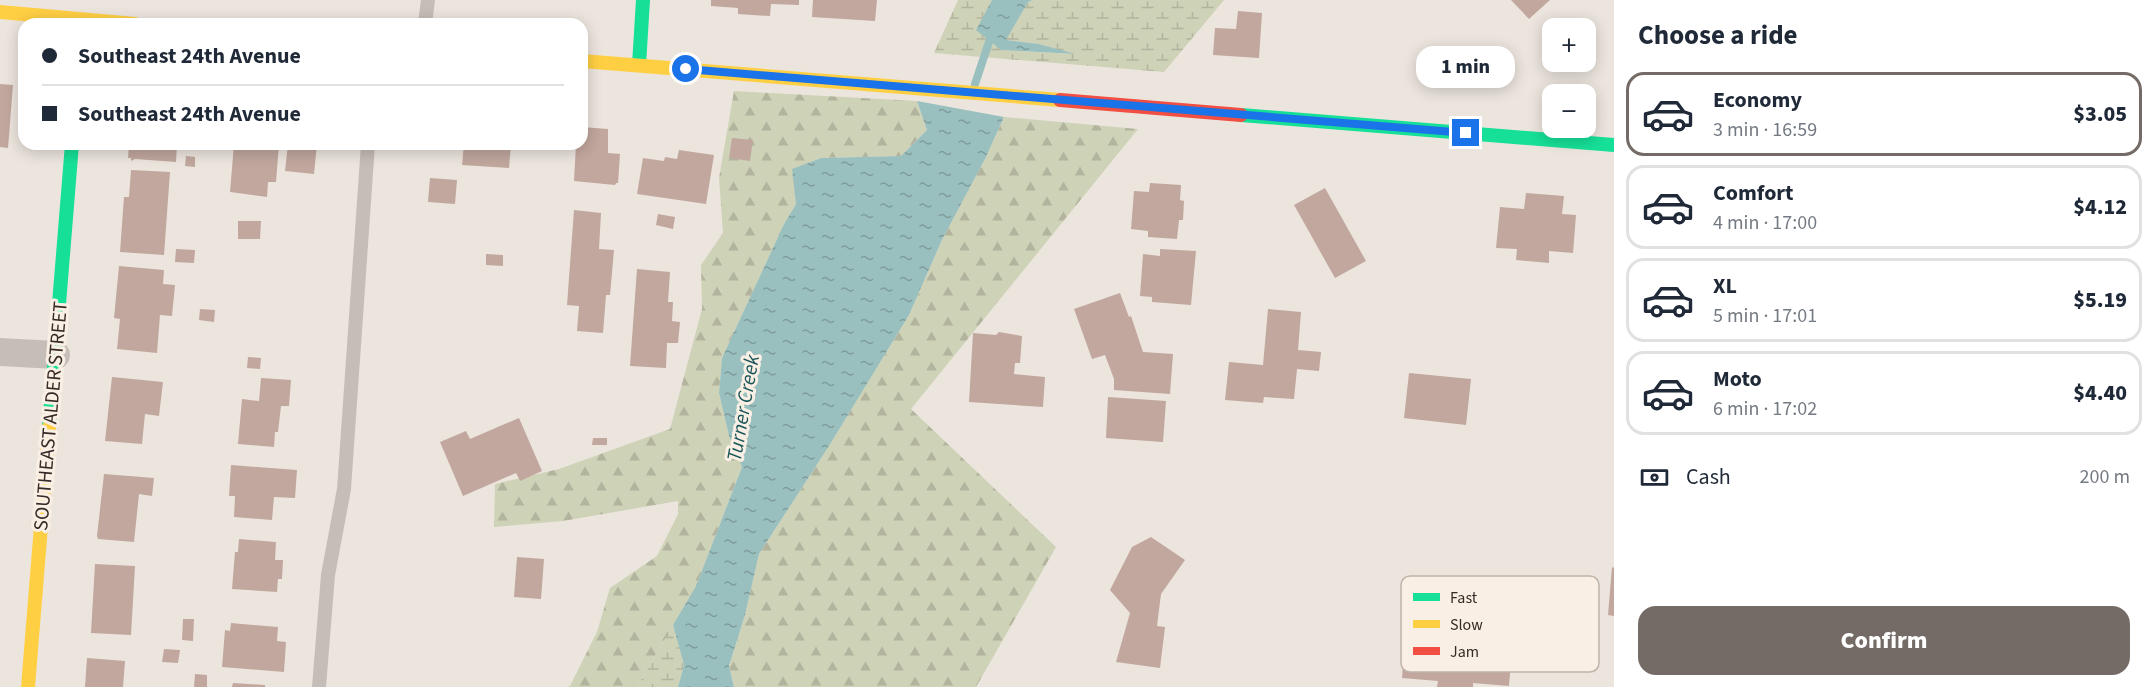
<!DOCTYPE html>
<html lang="en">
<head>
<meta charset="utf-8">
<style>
	:root { --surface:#fff; --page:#f6f6f7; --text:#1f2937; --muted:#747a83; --line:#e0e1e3; --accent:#756b66 }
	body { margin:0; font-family:"Source Sans 3",sans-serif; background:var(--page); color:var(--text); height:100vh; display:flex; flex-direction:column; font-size:22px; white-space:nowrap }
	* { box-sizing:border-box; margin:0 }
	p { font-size:20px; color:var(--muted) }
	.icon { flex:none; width:33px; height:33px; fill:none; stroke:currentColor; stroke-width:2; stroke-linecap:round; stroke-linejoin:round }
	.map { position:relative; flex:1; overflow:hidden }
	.details { display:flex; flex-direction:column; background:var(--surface); width:540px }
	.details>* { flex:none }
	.banner { position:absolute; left:18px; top:18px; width:570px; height:132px; border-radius:18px; box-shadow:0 3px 15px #0003; display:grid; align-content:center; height:132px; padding:0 24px; background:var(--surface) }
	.fabs { position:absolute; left:1542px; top:18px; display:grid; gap:12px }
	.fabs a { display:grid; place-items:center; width:54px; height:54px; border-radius:12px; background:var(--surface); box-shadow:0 3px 15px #0003; font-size:30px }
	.end { position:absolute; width:27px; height:27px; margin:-14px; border:8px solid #1a73e8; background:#fff; box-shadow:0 0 0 3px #fff }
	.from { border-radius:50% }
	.bubble { position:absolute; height:42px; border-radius:18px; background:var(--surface); box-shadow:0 3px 15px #0003; font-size:20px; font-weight:800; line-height:42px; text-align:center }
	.banner b { display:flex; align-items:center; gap:21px; height:57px; font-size:22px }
	.banner b+b { border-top:2px solid var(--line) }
	.banner i { width:15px; height:15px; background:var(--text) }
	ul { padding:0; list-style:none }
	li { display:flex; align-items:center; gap:18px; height:84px; margin:0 12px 9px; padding:0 12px; border:3px solid var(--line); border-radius:18px }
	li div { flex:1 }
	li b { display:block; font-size:22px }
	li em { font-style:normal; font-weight:800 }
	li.on { border-color:var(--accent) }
	li>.icon { width:54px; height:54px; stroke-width:1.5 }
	h2 { padding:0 24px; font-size:27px; line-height:72px }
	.pay { display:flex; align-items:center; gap:15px; height:66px; padding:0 24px; font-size:22px }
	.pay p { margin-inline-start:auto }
	.primary-button { display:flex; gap:12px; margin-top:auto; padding:12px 24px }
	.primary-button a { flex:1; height:69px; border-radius:18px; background:var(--accent); color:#fff; font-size:24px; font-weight:800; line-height:69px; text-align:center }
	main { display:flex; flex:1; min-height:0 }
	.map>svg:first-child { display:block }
	.forest { fill:url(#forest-firs) }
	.wetland { fill:url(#wetland-marsh) }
	.water { fill:url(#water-ripples) }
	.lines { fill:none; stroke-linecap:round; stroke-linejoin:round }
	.stream { stroke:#99c0be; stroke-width:8 }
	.building { fill:#c1a79e }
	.lane { stroke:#c5bdb7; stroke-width:14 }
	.street { stroke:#c5bdb7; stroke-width:28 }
	.fast { stroke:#16e098; stroke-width:14 }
	.slow { stroke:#ffcf43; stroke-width:14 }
	.jam { stroke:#f24e42; stroke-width:14 }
	.route { stroke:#1a73e8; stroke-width:8 }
	.labels { text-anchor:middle; stroke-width:6; stroke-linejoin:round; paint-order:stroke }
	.street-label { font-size:20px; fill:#352a26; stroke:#faefe4 }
	.water-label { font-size:21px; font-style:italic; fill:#195659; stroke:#faefe4 }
	.key { fill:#faefe4; stroke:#bfb4ab; stroke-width:1.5 }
	.key-label { font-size:16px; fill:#352a26 }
</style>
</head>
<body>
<main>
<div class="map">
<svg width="1614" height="687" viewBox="0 0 1614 687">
	<defs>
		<pattern id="forest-firs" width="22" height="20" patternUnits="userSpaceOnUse" patternTransform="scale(1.5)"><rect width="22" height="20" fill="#ced2b7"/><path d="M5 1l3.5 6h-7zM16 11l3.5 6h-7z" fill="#b2b49d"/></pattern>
		<pattern id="wetland-marsh" width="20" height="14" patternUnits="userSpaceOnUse" patternTransform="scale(1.5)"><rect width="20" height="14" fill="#ced2b7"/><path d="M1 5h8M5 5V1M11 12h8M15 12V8" fill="none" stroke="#b2b49d"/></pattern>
		<pattern id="water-ripples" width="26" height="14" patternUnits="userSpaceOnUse" patternTransform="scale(1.5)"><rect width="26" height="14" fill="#99c0be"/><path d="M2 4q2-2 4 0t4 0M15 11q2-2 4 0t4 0" fill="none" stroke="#7e9c9a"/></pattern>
	</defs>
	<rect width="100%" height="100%" fill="#ece5de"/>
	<!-- forest -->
	<g class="forest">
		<path d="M734,91L917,101L927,130L901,156L821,158L793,169L796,204L784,224L722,358L719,393L729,436L742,467L696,586L637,687H567L570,686L597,632L610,588L657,556L678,514V501L563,521L494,527L495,484L559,469L670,429L702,309L701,265L723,233L719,178Z"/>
		<path d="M1004,117L1138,129L911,409L1056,547L976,687H734L729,666L745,615L759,554L829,446L909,315L942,240L986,157Z"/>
	</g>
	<!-- wetland -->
	<g class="wetland">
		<path d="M958,0H992L977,30L1001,50L1072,54L1039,44L1005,40L1028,2L1033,0H1224L1164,72L934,53Z"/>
		<path d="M673,625L684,665L678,687H637Z"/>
	</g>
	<!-- water -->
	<g class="water">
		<path d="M992,0H1033L1028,2L1006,40L1039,44L1075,54L1001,50L976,30Z"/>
		<path d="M917,101L1004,117L986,157L942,240L909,315L829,446L759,554L745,615L729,666L734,687H678L684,665L673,625L696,586L742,467L729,436L719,393L722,358L784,224L796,204L792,169L821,158L901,156L927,130Z"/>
	</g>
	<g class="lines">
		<!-- stream -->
		<path class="stream" d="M975,84L990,39L994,31"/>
	</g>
	<!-- building -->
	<g class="building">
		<path d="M711,0H799V5L771,4L770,16L738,14V8L711,6Z"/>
		<path d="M813,0H877L875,21L812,17Z"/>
		<path d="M1511,0H1550L1529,19Z"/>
		<path d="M1238,11L1262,13L1259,58L1213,55L1215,28L1236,29Z"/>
		<path d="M0,84L13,85L8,148L0,147Z"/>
		<path d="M582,127L608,129V153L620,154L618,183H616L615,185L574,181L576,144H582Z"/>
		<path d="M732,138L753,140L750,161L729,158Z"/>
		<path d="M129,144H177L176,162L135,159L131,161V158H128Z"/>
		<path d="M234,144H279L276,182H268L267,197L230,192Z"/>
		<path d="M288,144H317L314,174L285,171Z"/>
		<path d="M464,144H511L509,168L462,165Z"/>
		<path d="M679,150L714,155L706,204L637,194L643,158L664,161L665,157L677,159Z"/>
		<path d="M186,156L195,157V167L185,166Z"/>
		<path d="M131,170L170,172L164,255L120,252L124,197H129Z"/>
		<path d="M430,178L457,180L455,204L428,202Z"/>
		<path d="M1150,183L1181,185L1180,200L1184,201L1183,220H1179L1177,239L1148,237V231L1131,229L1134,191L1149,192Z"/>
		<path d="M1325,188L1366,261L1335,278L1294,205Z"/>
		<path d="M1526,193L1564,196L1562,214L1576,215L1573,253L1549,251V263L1516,260L1517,249L1496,248L1500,207L1524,209Z"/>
		<path d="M574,210L601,213L599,249L614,250L610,295H606L603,333L577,331L579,306L567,305Z"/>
		<path d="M658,214L675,217L673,229L656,225Z"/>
		<path d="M238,221H261L260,239H238Z"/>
		<path d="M176,249L195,250L194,263L175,262Z"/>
		<path d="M1160,249L1196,251L1191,305L1152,302V297L1140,296L1143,254L1160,256Z"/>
		<path d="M486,254L503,255V266L486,265Z"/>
		<path d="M119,266L164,270L163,284L175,285L172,316L160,315L157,353L117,349L120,319L114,318Z"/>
		<path d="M637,269L670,272L668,302H673L672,321L680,322L678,343H667L666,368L630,366Z"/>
		<path d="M1120,293L1129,317L1131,316L1143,352L1173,354L1170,394L1114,390V379L1105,355L1092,359L1074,309Z"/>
		<path d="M200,309L215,310L214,322L199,320Z"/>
		<path d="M1268,309L1301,312L1298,350L1321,352L1319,371L1297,369L1294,399L1264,397L1263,403L1225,400L1229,362L1263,365Z"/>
		<path d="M999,332L1022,336L1020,363H1015L1014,374L1045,377L1043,407L969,402L973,333L996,335Z"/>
		<path d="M248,357L261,358L260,369L247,368Z"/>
		<path d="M1409,373L1471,379L1466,425L1404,418Z"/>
		<path d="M112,377L163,382L159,416L145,414L142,444L105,441Z"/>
		<path d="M261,378L291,380L289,406H281L278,432H275L274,447L238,444L242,399L259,401Z"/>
		<path d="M1108,397L1166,401L1163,442L1106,438Z"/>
		<path d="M519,418L542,471L520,481L516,473L463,496L440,442L466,431L470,439Z"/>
		<path d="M593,438H607V445H592Z"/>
		<path d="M231,465L297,470L295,498L274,497L272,520L234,517L235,496H229Z"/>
		<path d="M104,474L154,478L152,496L139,494L134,542L98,539L97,536Z"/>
		<path d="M1151,537L1185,560L1161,594L1157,626L1165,627L1160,668L1116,662L1130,613L1110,590L1132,547Z"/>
		<path d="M239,539L276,542L275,560H283L282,579H278L277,592L232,589L235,552H238Z"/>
		<path d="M517,557L544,559L541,599L514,597Z"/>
		<path d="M95,564L135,566L131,635L91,633Z"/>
		<path d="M1612,567L1614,568V616L1608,615Z"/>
		<path d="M183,619H194L193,641L182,640Z"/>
		<path d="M1462,620L1493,623L1492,646L1512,647L1509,686L1473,683V687H1437L1438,681L1402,678L1405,639H1415L1417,622L1453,625L1452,642H1460Z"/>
		<path d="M231,623L278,627L277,641L286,642L284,672L222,667L225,630L230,631Z"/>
		<path d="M164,649L180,650L178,663L162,662Z"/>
		<path d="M87,658L125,661L123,687H85Z"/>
		<path d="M195,674L207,675V687H194Z"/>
		<path d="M233,683L265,685V687H232Z"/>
	</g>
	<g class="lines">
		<!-- lane -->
		<g class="lane">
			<path d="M425,24L428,0"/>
			<path d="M319,687L328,575L344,489L368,144"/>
		</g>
		<!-- street -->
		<path class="street" d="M0,352L56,355"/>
		<!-- fast -->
		<g class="fast">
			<path d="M639,65L643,0"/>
			<path d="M1241,115L1614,145"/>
			<path d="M49,427L72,144"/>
		</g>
		<!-- slow -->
		<g class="slow">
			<path d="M0,12L135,24"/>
			<path d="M582,61L1060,100"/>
			<path d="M28,687L49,427"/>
		</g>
		<!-- jam -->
		<path class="jam" d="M1060,100L1241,115"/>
	</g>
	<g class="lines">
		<!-- route -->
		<path class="route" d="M686,69L1466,133"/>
	</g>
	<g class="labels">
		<!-- street labels -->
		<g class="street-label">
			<text transform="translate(50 416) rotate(-85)" y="7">SOUTHEAST ALDER STREET</text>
		</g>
		<!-- water labels -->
		<g class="water-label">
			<text transform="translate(743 408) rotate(-80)" y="7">Turner Creek</text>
		</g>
	</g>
	<!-- legend -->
	<rect x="1401" y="576" width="198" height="96" rx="9" class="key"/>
	<rect x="1413" y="593" width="27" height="8" fill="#16e098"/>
	<rect x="1413" y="620" width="27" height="8" fill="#ffcf43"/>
	<rect x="1413" y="647" width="27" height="8" fill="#f24e42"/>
	<g class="key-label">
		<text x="1450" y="603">Fast</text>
		<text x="1450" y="630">Slow</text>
		<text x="1450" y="657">Jam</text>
	</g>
</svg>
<div class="fabs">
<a>+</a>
<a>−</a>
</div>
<i class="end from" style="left:686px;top:69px"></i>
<i class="end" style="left:1466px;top:133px"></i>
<div class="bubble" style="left:1416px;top:46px;width:99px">1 min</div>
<div class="banner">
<b><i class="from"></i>Southeast 24th Avenue</b>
<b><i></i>Southeast 24th Avenue</b>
</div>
</div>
<section class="details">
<h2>Choose a ride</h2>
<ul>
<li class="on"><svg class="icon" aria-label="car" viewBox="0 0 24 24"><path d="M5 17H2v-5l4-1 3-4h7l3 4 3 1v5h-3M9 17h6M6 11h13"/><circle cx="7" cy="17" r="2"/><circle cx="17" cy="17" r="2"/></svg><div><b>Economy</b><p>3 min · 16:59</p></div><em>$3.05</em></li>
<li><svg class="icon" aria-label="car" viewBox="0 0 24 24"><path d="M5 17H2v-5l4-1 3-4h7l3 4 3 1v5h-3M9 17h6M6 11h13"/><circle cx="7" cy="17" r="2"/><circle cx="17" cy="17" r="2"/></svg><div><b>Comfort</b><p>4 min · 17:00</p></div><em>$4.12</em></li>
<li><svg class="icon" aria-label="car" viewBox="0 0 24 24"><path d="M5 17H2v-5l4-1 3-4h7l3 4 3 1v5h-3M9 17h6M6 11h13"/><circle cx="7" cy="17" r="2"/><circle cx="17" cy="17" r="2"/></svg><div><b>XL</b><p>5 min · 17:01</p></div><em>$5.19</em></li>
<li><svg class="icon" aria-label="car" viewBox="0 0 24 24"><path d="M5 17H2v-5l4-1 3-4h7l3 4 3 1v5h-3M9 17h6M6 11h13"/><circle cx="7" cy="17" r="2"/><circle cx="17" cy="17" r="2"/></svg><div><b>Moto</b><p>6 min · 17:02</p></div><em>$4.40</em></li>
</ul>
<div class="pay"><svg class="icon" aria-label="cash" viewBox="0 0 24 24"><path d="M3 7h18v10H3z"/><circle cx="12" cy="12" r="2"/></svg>Cash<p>200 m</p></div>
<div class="primary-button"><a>Confirm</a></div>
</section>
</main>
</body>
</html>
